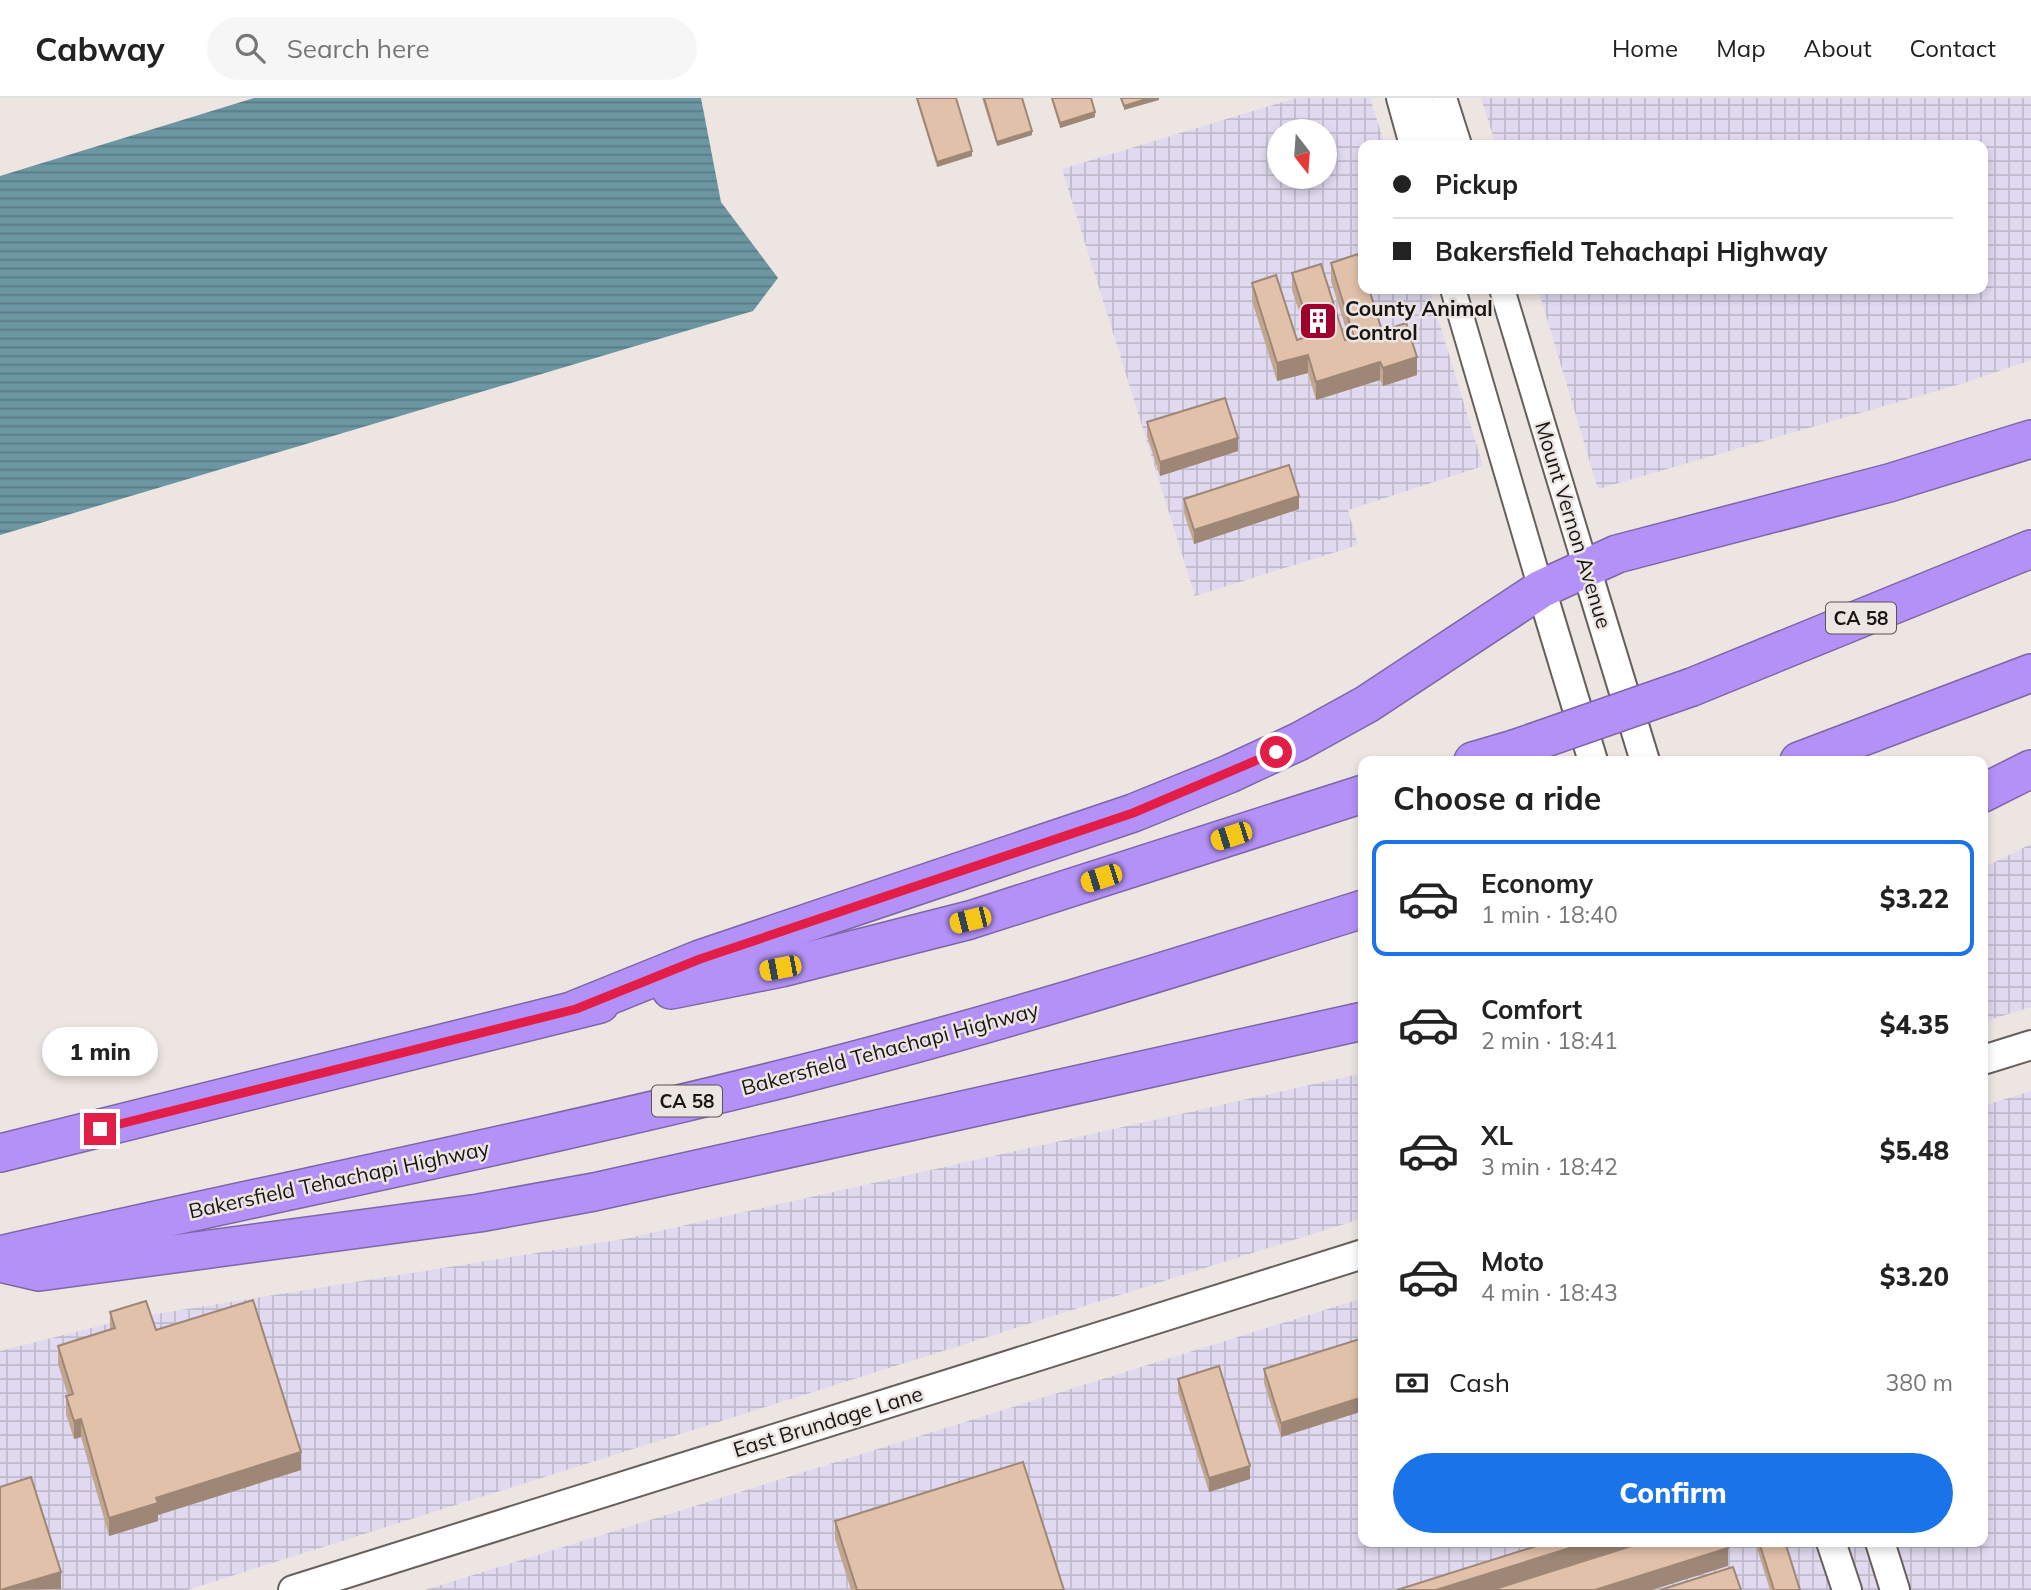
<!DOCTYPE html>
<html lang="en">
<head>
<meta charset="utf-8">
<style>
	:root { --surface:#fff; --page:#f6f6f6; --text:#222; --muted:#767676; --line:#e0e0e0; --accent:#1a73e8 }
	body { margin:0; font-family:Mulish,sans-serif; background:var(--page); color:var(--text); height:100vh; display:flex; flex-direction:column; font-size:26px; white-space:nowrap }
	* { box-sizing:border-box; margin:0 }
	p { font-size:23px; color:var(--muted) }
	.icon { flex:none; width:38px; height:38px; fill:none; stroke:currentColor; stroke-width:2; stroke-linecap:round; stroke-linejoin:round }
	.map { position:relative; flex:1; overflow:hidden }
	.sheet { position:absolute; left:1358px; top:658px; width:630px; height:791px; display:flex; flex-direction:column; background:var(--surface); border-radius:14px; box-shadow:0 4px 10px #0003 }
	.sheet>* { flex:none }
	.banner { position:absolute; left:1358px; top:42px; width:630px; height:154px; border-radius:14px; box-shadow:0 4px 10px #0003; display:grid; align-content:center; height:154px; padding:0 35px; background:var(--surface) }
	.needle { width:46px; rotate:163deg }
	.controls { position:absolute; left:1267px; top:21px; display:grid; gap:14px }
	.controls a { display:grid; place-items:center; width:70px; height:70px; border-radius:50%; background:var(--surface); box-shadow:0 4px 10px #0003; font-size:35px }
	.end { position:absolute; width:32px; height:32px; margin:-16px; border:9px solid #e11d48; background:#fff; box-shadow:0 0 0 4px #fff }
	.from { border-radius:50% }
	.bubble { position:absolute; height:49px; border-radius:24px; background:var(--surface); box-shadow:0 4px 10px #0003; font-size:23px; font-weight:800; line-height:49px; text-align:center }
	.car { position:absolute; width:21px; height:42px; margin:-21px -10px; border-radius:9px; box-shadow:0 0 5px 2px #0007; background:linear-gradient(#f5c518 24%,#345 0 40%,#f5c518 0 76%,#345 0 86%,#f5c518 0) }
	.banner b { display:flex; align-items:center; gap:24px; height:66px; font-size:26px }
	.banner b+b { border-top:2px solid var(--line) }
	.banner i { width:18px; height:18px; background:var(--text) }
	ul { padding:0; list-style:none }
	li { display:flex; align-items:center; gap:21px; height:116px; margin:0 14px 10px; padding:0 21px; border:4px solid transparent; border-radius:14px }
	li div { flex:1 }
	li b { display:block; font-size:26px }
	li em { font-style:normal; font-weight:800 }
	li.selected { border-color:var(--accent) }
	li>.icon { width:63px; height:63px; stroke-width:1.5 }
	h2 { padding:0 35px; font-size:32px; line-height:84px }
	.pay { display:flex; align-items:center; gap:18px; height:77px; padding:0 35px; font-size:26px }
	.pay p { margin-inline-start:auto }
	.primary-button { display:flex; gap:14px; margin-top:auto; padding:14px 35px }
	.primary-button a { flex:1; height:80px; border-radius:42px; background:var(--accent); color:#fff; font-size:28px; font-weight:800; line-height:80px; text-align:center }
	header { display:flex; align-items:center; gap:42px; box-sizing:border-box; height:98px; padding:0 35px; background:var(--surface); border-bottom:2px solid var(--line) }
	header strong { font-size:33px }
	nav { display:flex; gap:38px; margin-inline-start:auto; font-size:24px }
	.search { width:490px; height:63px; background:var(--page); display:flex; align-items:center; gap:18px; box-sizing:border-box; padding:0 24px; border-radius:38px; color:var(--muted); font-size:26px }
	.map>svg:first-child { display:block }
	.industrial { fill:url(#industrial-grid); fill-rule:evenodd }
	.water { fill:url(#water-rules) }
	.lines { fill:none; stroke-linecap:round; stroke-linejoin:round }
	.tertiary-casing { stroke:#665f5b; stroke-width:28 }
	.secondary-casing { stroke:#665f5b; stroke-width:32 }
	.motorway-casing { stroke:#7d66a8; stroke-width:40 }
	.tertiary { stroke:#fff; stroke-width:24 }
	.secondary { stroke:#fff; stroke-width:28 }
	.motorway { stroke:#b491f7; stroke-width:37 }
	.motorway-bridge-casing { stroke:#7d66a8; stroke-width:40; stroke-linecap:butt }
	.motorway-bridge { stroke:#b491f7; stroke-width:37 }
	.wall { fill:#c2a691 }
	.shaded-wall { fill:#9e8776 }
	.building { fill:#e1c1a9; stroke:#9e8776; stroke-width:2 }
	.route { stroke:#e11d48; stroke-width:9 }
	.labels { text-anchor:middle; stroke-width:5; stroke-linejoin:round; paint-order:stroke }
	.shield { fill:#ede5e1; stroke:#585452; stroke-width:2 }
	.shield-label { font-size:19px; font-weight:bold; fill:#181614 }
	.poi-label { font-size:21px; font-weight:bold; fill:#181614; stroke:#ede5e1; text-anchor:start }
	.street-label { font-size:21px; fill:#181614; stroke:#ede5e1 }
</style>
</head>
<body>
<header>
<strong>Cabway</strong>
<div class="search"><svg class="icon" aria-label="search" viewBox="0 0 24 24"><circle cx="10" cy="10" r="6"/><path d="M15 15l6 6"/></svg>Search here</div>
<nav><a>Home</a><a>Map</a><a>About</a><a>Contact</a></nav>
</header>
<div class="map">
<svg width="2031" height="1492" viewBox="0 0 2031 1492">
	<defs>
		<pattern id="industrial-grid" width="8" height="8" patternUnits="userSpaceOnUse" patternTransform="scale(1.75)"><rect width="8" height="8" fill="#e0d9ef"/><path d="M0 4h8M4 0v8" fill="none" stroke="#bfbacc"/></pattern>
		<pattern id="water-rules" width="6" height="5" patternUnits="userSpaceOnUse" patternTransform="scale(1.75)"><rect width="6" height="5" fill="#6c97a2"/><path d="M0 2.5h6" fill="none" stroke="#587a83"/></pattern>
	</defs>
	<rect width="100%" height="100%" fill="#ede5e1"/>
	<!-- industrial -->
	<g class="industrial">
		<path d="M1296,0H1370L1385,47H1363V191H1429L1483,368L1348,412L1358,447L1195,498L1062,71ZM1279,33H1325V79H1279Z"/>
		<path d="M1481,0H2031V262L1967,284L1598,391L1538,191H1983V47H1496Z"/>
		<path d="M2031,746V909L1983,924V770Z"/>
		<path d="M1363,975V1120L187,1492H0V1253L131,1220L624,1141Z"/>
		<path d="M2031,993V1492H425L1363,1200V1444H1983V1008Z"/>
	</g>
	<!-- water -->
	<path class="water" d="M254,0H701L721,104L778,180L753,213L0,437V78Z"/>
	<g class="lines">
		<defs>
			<g id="tertiary">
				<path d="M1399,0L1412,47"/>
				<path d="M1419,0L1436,47"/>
				<path d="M1444,0L1459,47"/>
				<path d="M1453,191L1541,491"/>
				<path d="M1502,191L1586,470"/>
			</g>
			<g id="secondary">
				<path d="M1586,470L1645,663"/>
				<path d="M1541,491L1593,663"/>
				<path d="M1983,962L2031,947"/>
				<path d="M1831,1444L1847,1492"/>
				<path d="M1880,1444L1895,1492"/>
				<path d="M293,1492L1363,1156"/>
			</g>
			<g id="motorway">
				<path d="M1692,589L2031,451"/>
				<path d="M1473,663L1514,651"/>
				<path d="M1799,663L2031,575"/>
				<path d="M1983,695L2031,671"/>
				<path d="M671,892L781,870L970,822L1363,696"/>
				<path d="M576,911L700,861L1133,715L1229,676L1300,643L1367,606L1541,491L1617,456L1889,385L2031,341"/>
				<path d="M0,1055L600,906"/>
				<path d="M0,1157C262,1097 526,1045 786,980C981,931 1172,871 1363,811"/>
				<path d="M0,1165L39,1174L479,1115L594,1094L1363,923"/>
			</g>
		</defs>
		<!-- tertiary casing -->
		<use href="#tertiary" class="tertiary-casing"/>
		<!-- secondary casing -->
		<use href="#secondary" class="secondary-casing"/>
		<!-- motorway casing -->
		<use href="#motorway" class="motorway-casing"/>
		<!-- tertiary -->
		<use href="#tertiary" class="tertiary"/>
		<!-- secondary -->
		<use href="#secondary" class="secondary"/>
		<!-- motorway -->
		<use href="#motorway" class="motorway"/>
		<defs>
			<path id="motorway-bridge" d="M1514,651L1692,589"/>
		</defs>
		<!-- motorway-bridge casing -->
		<use href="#motorway-bridge" class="motorway-bridge-casing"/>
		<!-- motorway-bridge -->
		<use href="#motorway-bridge" class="motorway-bridge"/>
	</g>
	<!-- wall -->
	<g class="wall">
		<path d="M916,0H956L972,58L937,69Z"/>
		<path d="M982,0H1022L1032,37L997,48Z"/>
		<path d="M1051,0H1091L1095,19L1060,30Z"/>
		<path d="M1331,165L1382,233L1417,277L1383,288L1380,282L1316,302L1308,275L1277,283L1252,203V185L1297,242L1307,238L1292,192V175L1345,242L1349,241L1331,183Z"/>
		<path d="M1147,324L1238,353L1160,378L1147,338Z"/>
		<path d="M1184,401L1299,411L1194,446L1184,415Z"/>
		<path d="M110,1214L156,1232L301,1372L158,1417V1423L109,1438L81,1339L74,1341L66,1316V1298H68L58,1266V1248L110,1232Z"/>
		<path d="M1363,1240V1313L1281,1339L1264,1285V1271Z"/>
		<path d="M1178,1281L1250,1381L1209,1394L1178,1295Z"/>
		<path d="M835,1423L1064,1492H851L835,1441Z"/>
		<path d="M1755,1444H1785L1800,1492H1770Z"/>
	</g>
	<!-- shaded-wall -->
	<g class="shaded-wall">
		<path d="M1149,0H1159V2L1124,12V8Z"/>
		<path d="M1095,14V19L1060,30V25Z"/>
		<path d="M1032,33V37L997,48V44Z"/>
		<path d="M972,53V58L937,69V64Z"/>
		<path d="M1308,257V275L1277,283V265Z"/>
		<path d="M1417,259V277L1383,288V270Z"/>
		<path d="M1380,264V282L1316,302V284Z"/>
		<path d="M1238,340V353L1160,378V364Z"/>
		<path d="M1299,398V411L1194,446V432Z"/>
		<path d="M1363,1299V1313L1281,1339V1325Z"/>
		<path d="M81,1321V1339L74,1341V1323Z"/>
		<path d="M301,1354V1372L158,1417V1423L109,1438V1420L156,1400Z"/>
		<path d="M1250,1368V1381L1209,1394V1380Z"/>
		<path d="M1589,1444H1645L1493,1492H1436Z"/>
		<path d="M1728,1450V1468L1652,1492H1595Z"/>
		<path d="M61,1474V1491L2,1492Z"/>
	</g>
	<!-- building -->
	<g class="building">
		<path d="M917,0H956L972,53L937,64Z"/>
		<path d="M984,0H1022L1032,33L997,44Z"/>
		<path d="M1052,0H1091L1095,14L1060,25Z"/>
		<path d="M1121,0H1149L1124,8Z"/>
		<path d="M1358,156L1363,173V191H1369L1382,233L1406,225L1417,259L1383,270L1380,264L1316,284L1308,257L1277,265L1252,185L1276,177L1297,242L1312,237L1292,175L1321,166L1345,242L1354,239L1331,165Z"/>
		<path d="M1225,300L1238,340L1160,364L1147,324Z"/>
		<path d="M1289,367L1299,398L1194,432L1184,401Z"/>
		<path d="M253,1202L301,1354L156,1400L158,1405L109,1420L81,1321L74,1323L66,1298L73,1296L58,1248L115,1230L110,1214L146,1203L156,1232Z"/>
		<path d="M1363,1240V1299L1281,1325L1264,1271Z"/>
		<path d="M1219,1268L1250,1368L1209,1380L1178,1281Z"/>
		<path d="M1023,1364L1064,1492H857L835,1423Z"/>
		<path d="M31,1379L61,1474L0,1492V1389Z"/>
		<path d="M1549,1444H1589L1436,1492H1397Z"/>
		<path d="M1644,1444H1726L1728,1450L1595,1492H1492Z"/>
		<path d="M1759,1444H1785L1800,1492H1774Z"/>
		<path d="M1733,1469L1741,1492H1660Z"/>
	</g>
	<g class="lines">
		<!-- route -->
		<path class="route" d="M100,1031L576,911L700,861L1133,715L1276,654"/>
	</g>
	<!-- icons -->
	<defs>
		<symbol id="building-square" viewBox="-11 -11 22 22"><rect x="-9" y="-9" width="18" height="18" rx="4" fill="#a1002e" stroke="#ede5e1"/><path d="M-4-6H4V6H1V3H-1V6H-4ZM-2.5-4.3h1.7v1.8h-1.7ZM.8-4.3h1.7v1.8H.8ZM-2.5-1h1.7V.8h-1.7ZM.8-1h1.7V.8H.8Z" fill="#fff"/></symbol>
	</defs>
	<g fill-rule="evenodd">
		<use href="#building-square" x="1296" y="201" width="44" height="44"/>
	</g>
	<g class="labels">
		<!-- shield labels -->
		<g class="shield">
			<rect x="1826" y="504.5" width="70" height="31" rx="5"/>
			<rect x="652" y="987.5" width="70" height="31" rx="5"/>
		</g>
		<g class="shield-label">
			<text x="1861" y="527">CA 58</text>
			<text x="687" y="1010">CA 58</text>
		</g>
		<!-- poi labels -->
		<g class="poi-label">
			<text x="1345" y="218">County Animal<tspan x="1345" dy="24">Control</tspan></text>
		</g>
		<!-- street labels -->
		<g class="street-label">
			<text transform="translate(1573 427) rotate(73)" y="7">Mount Vernon Avenue</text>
			<text transform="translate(890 951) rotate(-15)" y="7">Bakersfield Tehachapi Highway</text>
			<text transform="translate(339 1082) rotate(-12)" y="7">Bakersfield Tehachapi Highway</text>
			<text transform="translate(828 1324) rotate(-17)" y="7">East Brundage Lane</text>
		</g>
	</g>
</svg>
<div class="controls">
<a><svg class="needle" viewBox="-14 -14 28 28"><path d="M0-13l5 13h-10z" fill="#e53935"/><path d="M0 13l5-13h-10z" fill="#767676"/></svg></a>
</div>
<i class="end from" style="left:1276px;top:654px"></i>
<i class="end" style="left:100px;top:1031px"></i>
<div class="bubble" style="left:42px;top:929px;width:116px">1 min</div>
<i class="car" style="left:1231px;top:738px;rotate:252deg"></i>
<i class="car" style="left:1101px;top:780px;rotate:252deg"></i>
<i class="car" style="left:970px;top:822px;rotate:256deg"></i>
<i class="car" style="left:780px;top:870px;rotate:259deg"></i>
<div class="banner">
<b><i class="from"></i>Pickup</b>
<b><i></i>Bakersfield Tehachapi Highway</b>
</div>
<section class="sheet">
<h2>Choose a ride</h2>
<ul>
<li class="selected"><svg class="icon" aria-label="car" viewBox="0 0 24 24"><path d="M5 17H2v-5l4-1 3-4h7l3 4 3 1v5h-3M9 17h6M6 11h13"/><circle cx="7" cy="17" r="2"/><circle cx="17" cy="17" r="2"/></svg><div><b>Economy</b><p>1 min · 18:40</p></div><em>$3.22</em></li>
<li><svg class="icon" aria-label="car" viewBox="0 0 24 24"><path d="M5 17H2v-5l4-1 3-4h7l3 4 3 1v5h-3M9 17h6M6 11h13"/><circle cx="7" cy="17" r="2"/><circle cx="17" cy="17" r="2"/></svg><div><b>Comfort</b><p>2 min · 18:41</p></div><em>$4.35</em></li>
<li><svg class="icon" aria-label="car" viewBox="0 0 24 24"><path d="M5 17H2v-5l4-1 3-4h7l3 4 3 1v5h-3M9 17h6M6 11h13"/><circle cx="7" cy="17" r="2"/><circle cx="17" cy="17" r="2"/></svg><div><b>XL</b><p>3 min · 18:42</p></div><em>$5.48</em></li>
<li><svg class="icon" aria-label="car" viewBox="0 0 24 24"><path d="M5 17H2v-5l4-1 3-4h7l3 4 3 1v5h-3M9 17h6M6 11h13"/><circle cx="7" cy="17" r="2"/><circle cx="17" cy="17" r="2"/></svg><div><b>Moto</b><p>4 min · 18:43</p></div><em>$3.20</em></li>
</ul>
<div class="pay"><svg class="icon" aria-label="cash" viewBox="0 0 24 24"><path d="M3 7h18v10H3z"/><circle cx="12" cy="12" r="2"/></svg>Cash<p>380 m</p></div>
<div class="primary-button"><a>Confirm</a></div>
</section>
</div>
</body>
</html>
